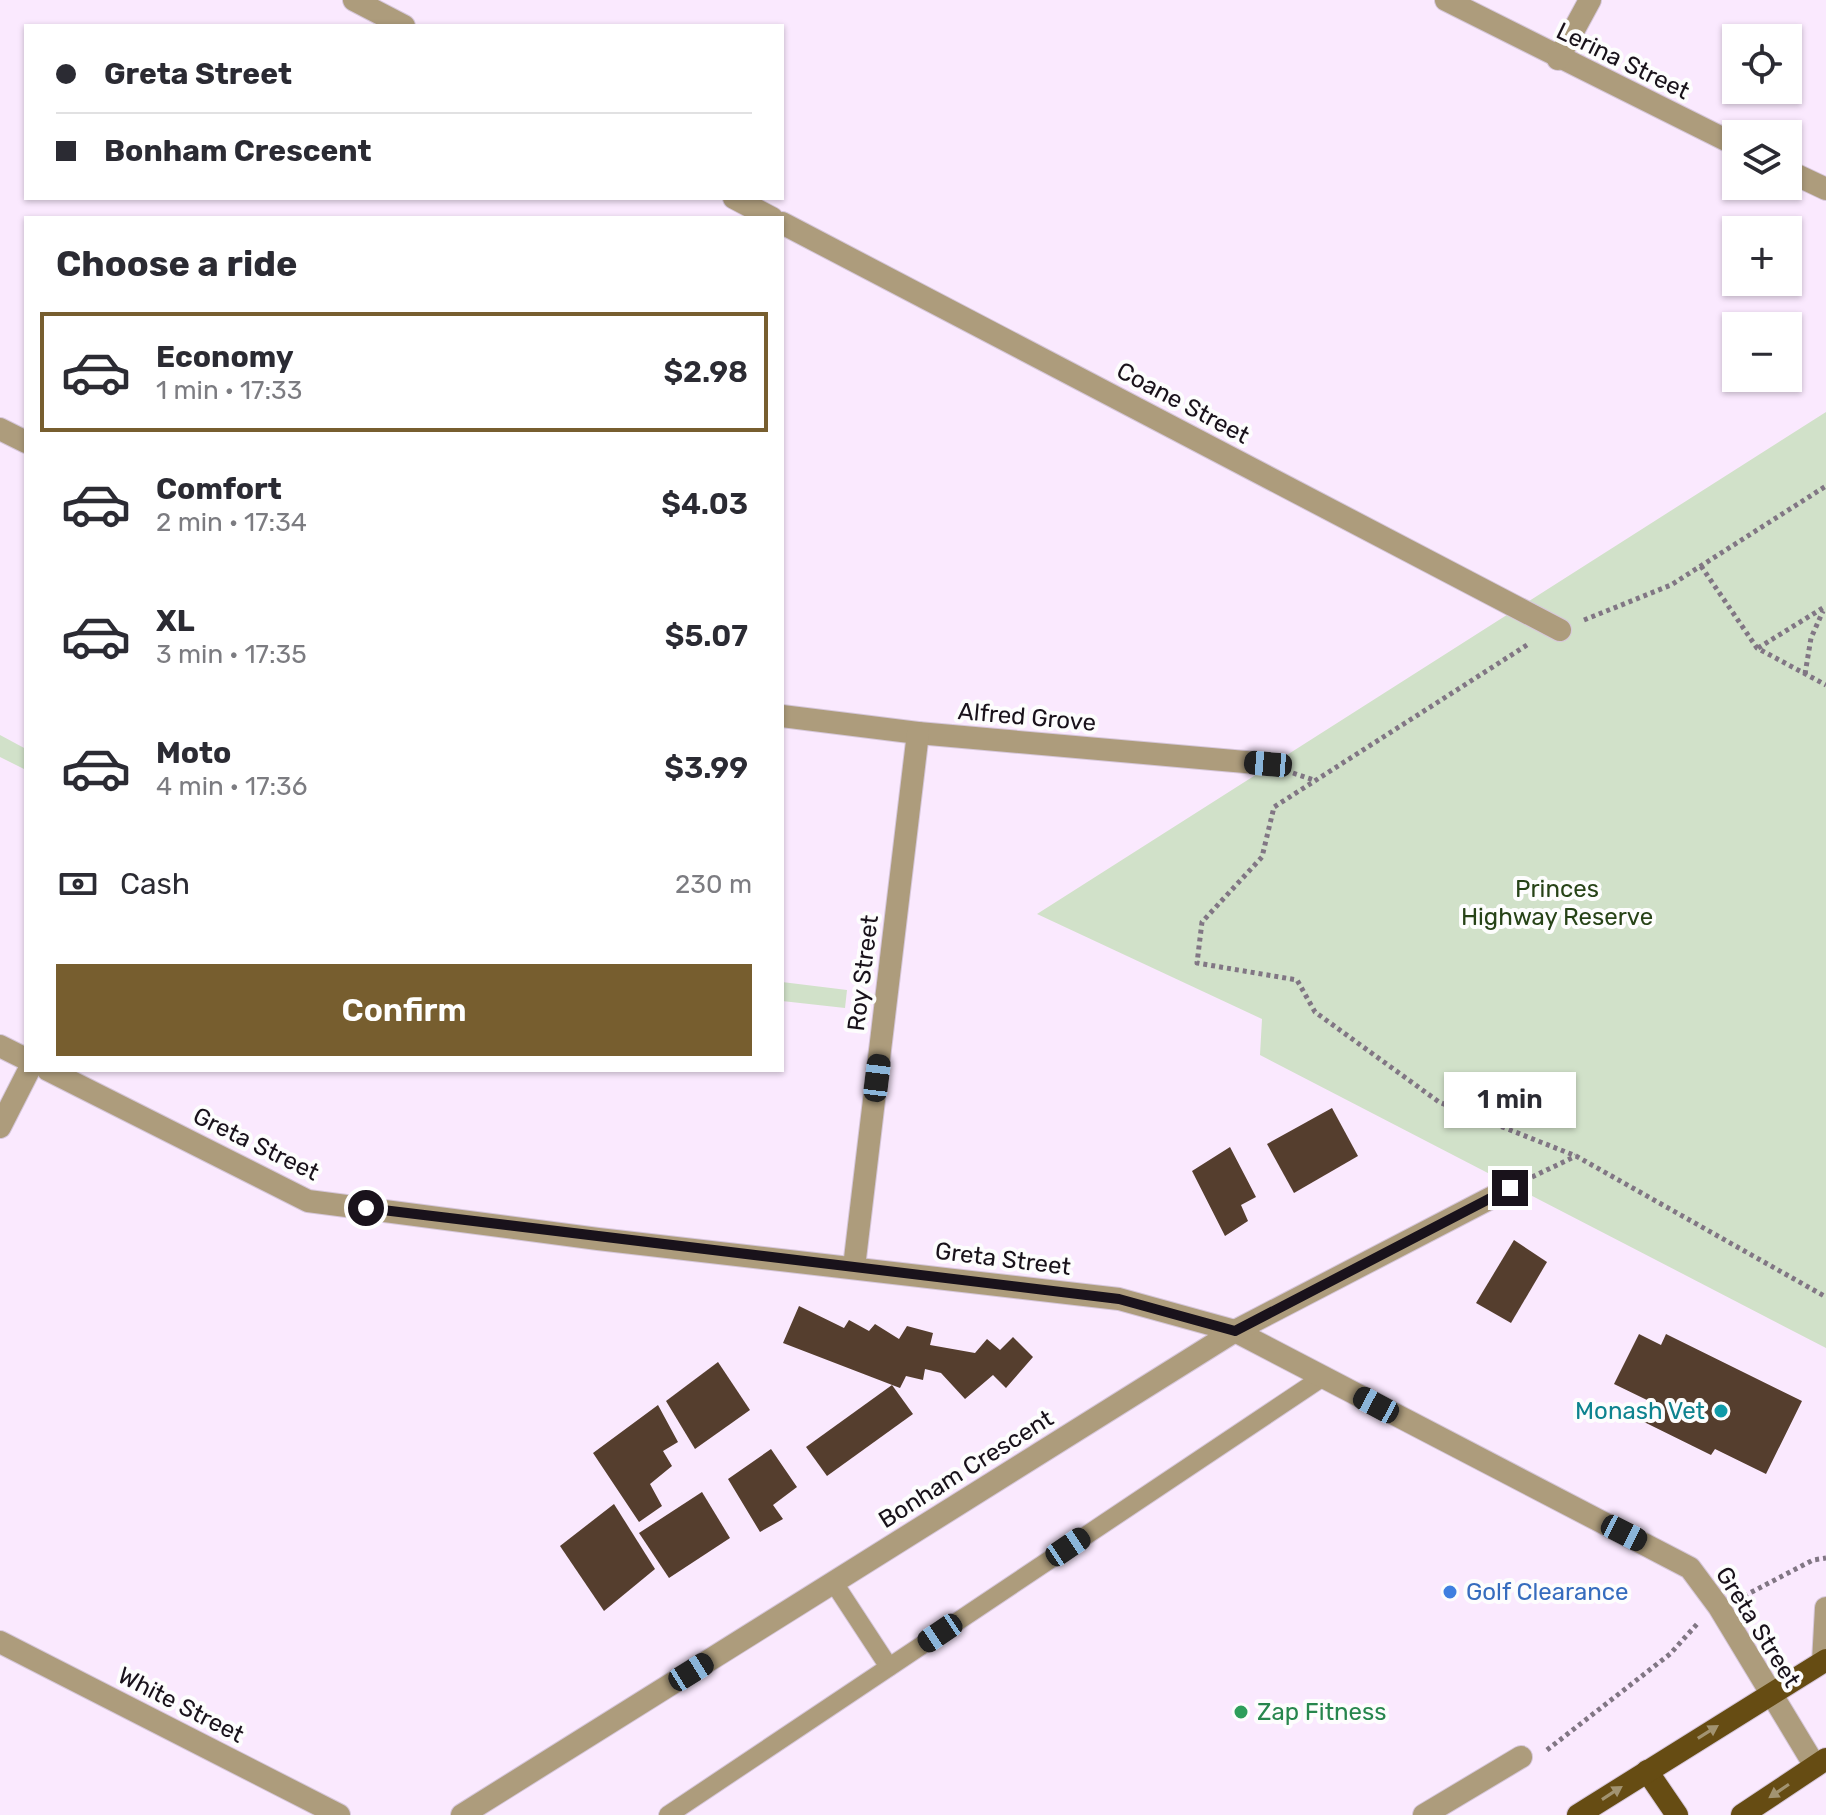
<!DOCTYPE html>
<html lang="en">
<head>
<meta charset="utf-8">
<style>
	:root { --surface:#fff; --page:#f7f7f7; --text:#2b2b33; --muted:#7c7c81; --line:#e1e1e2; --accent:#775e2f }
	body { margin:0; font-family:Rubik,sans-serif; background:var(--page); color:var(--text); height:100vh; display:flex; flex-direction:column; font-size:30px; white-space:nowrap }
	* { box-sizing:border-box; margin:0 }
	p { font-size:26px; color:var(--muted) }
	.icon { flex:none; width:44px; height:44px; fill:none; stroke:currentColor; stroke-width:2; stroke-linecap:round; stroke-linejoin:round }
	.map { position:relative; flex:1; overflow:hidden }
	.drawer { position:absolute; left:24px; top:216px; width:760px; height:856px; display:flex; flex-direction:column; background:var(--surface); border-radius:0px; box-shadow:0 2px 6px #0004 }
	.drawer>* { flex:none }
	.guide { position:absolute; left:24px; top:24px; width:760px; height:176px; border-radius:0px; box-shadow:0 2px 6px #0004; display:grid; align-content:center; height:176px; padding:0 32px; background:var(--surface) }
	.tools { position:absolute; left:1722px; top:24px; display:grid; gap:16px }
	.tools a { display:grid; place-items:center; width:80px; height:80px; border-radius:0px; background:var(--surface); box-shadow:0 2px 6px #0004; font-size:40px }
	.end { position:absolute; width:36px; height:36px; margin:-18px; border:10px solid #19121b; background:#fff; box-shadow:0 0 0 4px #fff }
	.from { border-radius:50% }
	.bubble { position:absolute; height:56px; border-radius:0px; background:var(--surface); box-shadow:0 2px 6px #0004; font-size:26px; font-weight:600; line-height:56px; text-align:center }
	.car { position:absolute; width:24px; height:48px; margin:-24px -12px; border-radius:10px; box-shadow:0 0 6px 2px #0007; background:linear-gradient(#222 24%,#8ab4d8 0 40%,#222 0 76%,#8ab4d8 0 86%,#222 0) }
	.guide b { display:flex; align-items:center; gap:28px; height:76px; font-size:30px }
	.guide b+b { border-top:2px solid var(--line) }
	.guide i { width:20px; height:20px; background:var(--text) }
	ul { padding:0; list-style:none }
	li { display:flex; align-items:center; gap:24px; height:120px; margin:0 16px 12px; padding:0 16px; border:4px solid transparent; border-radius:0px }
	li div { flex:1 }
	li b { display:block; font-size:30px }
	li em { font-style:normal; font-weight:600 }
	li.current { border-color:var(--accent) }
	li>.icon { width:72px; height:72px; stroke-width:1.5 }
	h2 { padding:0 32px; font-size:36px; line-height:96px }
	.pay { display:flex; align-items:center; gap:20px; height:88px; padding:0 32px; font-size:30px }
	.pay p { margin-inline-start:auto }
	.cta { display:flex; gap:16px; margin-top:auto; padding:16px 32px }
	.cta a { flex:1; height:92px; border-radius:0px; background:var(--accent); color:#fff; font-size:32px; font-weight:600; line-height:92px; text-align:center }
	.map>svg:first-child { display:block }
	.green { fill:#d1e1c9 }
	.building { fill:#553e2e }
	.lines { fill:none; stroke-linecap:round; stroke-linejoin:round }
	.service-casing { stroke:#d6c7da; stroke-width:20 }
	.minor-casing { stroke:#d6c7da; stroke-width:24 }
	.trunk-casing { stroke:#d6c7da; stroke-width:24 }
	.path { stroke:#817684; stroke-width:5; stroke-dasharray:4 4; stroke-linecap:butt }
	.service { stroke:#ad9c7c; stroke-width:18 }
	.minor { stroke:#ad9c7c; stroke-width:22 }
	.trunk { stroke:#664c13; stroke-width:22 }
	.oneway { fill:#a29371 }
	.route { stroke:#19121b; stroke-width:10 }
	.culture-dot { fill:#0f9aa8; stroke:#fdfdfd; stroke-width:3 }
	.shop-dot { fill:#3f7fe0; stroke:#fdfdfd; stroke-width:3 }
	.leisure-dot { fill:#2e9e5b; stroke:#fdfdfd; stroke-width:3 }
	.labels { text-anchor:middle; stroke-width:8; stroke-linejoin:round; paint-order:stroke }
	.street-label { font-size:24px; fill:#19121b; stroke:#fdfdfd }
	.park-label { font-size:24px; fill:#274317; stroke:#fdfdfd }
	.culture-label { font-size:24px; fill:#0d838f; stroke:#fdfdfd; text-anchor:end }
	.shop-label { font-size:24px; fill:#366cbe; stroke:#fdfdfd; text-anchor:start }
	.leisure-label { font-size:24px; fill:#27864d; stroke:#fdfdfd; text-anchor:start }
</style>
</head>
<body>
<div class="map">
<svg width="1826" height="1815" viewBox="0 0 1826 1815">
	<rect width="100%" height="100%" fill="#fae9fe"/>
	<!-- green -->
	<g class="green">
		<path d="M1826,412V1348L1260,1055L1262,1019L1037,914Z"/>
		<path d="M0,735L26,749V770L0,757Z"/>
		<path d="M782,982L847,990L845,1008L782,1001Z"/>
	</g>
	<!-- building -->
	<g class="building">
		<path d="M1332,1108L1358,1156L1294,1193L1267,1144Z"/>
		<path d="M1230,1147L1256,1197L1241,1205L1248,1221L1225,1236L1192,1171Z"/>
		<path d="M1514,1240L1547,1262L1511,1323L1476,1303Z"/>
		<path d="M799,1306L844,1328L849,1320L869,1331L875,1324L899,1339L907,1326L933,1333L930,1345L975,1353L987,1339L1000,1350L1013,1337L1033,1357L1006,1388L993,1375L965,1399L941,1373L925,1369L923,1380L906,1376L900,1388L783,1343Z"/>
		<path d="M1639,1334L1661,1345L1666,1334L1802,1401L1766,1474L1715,1449L1711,1455L1640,1420L1649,1401L1614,1384Z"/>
		<path d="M718,1362L750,1410L695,1449L666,1401Z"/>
		<path d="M892,1385L913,1414L827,1476L806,1447Z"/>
		<path d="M658,1405L678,1442L663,1451L672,1466L650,1484L662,1506L639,1522L593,1453Z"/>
		<path d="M771,1449L797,1487L773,1505L783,1519L760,1532L728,1479Z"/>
		<path d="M702,1492L730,1538L669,1578L639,1533Z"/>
		<path d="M614,1504L655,1569L604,1611L560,1546Z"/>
	</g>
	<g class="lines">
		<defs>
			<g id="service">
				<path d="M834,1583L889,1667"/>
				<path d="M668,1815L1323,1377"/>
			</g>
			<g id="minor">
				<path d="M354,0L404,26"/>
				<path d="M1446,0L1736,145"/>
				<path d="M1558,59L1590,0"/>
				<path d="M1788,171L1826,189"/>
				<path d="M734,198L772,218"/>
				<path d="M782,223L1560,630"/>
				<path d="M0,429L26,442"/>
				<path d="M782,716L918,733L1268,764"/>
				<path d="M0,1046L26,1059"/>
				<path d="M48,1070L308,1201L598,1239L1119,1299L1235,1331L1690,1568L1719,1607L1815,1766"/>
				<path d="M0,1127L29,1070"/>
				<path d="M854,1267L918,733"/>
				<path d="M0,1642L339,1815"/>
				<path d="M1823,1662L1826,1608"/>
				<path d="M462,1815L1235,1331L1510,1188"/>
				<path d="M1424,1815L1521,1757"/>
			</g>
			<g id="trunk">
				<path d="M1647,1771L1677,1815"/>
				<path d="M1578,1815L1826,1660"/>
				<path d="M1742,1815L1826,1759"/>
			</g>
		</defs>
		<!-- service casing -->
		<use href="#service" class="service-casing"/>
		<!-- minor casing -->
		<use href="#minor" class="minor-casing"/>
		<!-- trunk casing -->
		<use href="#trunk" class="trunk-casing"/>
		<!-- path -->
		<g class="path">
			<path d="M1701,566L1757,648L1826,685"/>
			<path d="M1584,620L1671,585L1826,486"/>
			<path d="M1527,645L1274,807L1262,857L1202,922L1197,963L1297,980L1315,1012L1439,1102L1576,1156L1826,1297"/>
			<path d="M1758,648L1826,606"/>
			<path d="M1805,674L1811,638L1823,611"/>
			<path d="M1293,773L1314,780"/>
			<path d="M1532,1177L1576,1156"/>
			<path d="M1744,1596L1813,1560L1826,1558"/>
			<path d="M1547,1750L1670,1654L1698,1623"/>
		</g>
		<!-- service -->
		<use href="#service" class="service"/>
		<!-- minor -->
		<use href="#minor" class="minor"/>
		<!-- trunk -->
		<use href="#trunk" class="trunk"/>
	</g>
	<!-- one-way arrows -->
	<defs><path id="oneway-solid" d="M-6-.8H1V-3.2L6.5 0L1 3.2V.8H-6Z" transform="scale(2)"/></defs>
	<g class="oneway">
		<use href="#oneway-solid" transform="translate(1708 1732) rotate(-32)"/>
		<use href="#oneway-solid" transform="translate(1779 1791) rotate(146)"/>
		<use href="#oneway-solid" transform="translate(1612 1793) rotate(-33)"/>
	</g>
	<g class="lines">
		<!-- route -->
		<path class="route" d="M366,1208L1119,1299L1235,1331L1510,1188"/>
	</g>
	<!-- markers -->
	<circle class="culture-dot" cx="1721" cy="1411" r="8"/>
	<circle class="shop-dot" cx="1450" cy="1592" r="8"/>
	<circle class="leisure-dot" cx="1241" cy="1712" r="8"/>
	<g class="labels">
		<!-- street labels -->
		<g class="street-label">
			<text transform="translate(1623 61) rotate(26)" y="8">Lerina Street</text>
			<text transform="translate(1183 403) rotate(28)" y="8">Coane Street</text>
			<text transform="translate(1027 717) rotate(5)" y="8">Alfred Grove</text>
			<text transform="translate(863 973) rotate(-83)" y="8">Roy Street</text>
			<text transform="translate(256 1144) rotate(26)" y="8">Greta Street</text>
			<text transform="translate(1003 1259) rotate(7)" y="8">Greta Street</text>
			<text transform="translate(966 1469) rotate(-32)" y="8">Bonham Crescent</text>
			<text transform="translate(1758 1627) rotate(58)" y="8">Greta Street</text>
			<text transform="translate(181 1705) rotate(27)" y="8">White Street</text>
		</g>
		<!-- park labels -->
		<g class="park-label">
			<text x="1557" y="897">Princes<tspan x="1557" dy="28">Highway Reserve</tspan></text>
		</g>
		<!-- culture labels -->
		<g class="culture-label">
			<text x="1705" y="1419">Monash Vet</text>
		</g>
		<!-- shop labels -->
		<g class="shop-label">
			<text x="1466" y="1600">Golf Clearance</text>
		</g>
		<!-- leisure labels -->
		<g class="leisure-label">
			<text x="1257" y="1720">Zap Fitness</text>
		</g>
	</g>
</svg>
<div class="tools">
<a><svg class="icon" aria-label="locate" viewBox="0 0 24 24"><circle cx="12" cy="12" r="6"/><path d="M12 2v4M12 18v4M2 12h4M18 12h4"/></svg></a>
<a><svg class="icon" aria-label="layers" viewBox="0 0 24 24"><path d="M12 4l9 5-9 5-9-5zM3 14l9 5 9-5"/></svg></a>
<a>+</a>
<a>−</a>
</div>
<i class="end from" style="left:366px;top:1208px"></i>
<i class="end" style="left:1510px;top:1188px"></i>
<div class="bubble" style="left:1444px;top:1072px;width:132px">1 min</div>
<i class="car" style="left:1268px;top:764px;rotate:275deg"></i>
<i class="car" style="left:877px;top:1078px;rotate:7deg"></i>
<i class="car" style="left:1376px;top:1405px;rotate:298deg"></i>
<i class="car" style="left:1624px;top:1533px;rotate:117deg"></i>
<i class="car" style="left:1068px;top:1547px;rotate:56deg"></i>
<i class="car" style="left:940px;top:1633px;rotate:236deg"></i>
<i class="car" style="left:691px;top:1672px;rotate:58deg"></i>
<div class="guide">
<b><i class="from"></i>Greta Street</b>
<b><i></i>Bonham Crescent</b>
</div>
<section class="drawer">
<h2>Choose a ride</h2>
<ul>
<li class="current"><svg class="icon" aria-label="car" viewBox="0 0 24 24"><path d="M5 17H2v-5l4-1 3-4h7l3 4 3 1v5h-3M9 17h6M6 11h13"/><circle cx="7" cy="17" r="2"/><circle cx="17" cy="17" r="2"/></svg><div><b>Economy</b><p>1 min · 17:33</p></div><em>$2.98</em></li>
<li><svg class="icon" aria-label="car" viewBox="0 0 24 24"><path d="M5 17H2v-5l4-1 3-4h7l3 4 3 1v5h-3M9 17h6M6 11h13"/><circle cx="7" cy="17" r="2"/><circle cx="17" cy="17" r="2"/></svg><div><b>Comfort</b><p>2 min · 17:34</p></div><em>$4.03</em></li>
<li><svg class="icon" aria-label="car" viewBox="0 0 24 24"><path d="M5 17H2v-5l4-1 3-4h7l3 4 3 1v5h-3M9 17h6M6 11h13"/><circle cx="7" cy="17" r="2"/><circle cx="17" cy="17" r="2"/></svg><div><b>XL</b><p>3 min · 17:35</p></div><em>$5.07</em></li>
<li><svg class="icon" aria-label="car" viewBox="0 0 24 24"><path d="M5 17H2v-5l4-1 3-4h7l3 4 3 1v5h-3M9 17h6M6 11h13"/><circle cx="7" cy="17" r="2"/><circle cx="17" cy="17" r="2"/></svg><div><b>Moto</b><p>4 min · 17:36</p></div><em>$3.99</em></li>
</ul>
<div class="pay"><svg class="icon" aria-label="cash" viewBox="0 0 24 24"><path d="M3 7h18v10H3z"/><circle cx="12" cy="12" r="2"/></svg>Cash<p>230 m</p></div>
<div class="cta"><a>Confirm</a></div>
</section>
</div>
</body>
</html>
